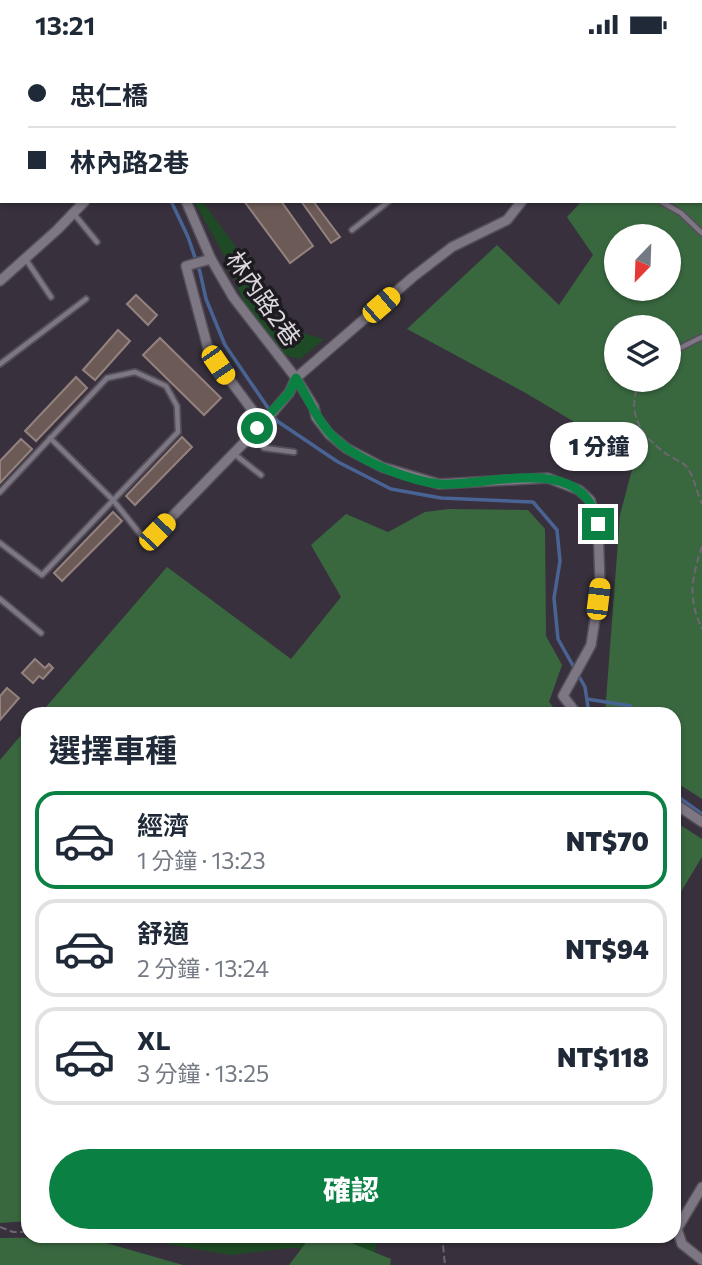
<!DOCTYPE html>
<html lang="zh-TW">
<head>
<meta charset="utf-8">
<style>
	:root { --surface:#fff; --page:#f6f6f7; --text:#1f2937; --muted:#747a83; --line:#e0e1e3; --accent:#0b8043 }
	body { margin:0; font-family:Commissioner,"Noto Sans TC",sans-serif; background:var(--page); color:var(--text); height:100vh; display:flex; flex-direction:column; font-size:26px; white-space:nowrap }
	* { box-sizing:border-box; margin:0 }
	p { font-size:23px; color:var(--muted) }
	.icon { flex:none; width:38px; height:38px; fill:none; stroke:currentColor; stroke-width:2; stroke-linecap:round; stroke-linejoin:round }
	.map { position:relative; flex:1; overflow:hidden }
	.drawer { position:absolute; left:21px; top:658px; width:660px; height:536px; display:flex; flex-direction:column; background:var(--surface); border-radius:21px; box-shadow:0 2px 5px #0004 }
	.drawer>* { flex:none }
	.hud { position:absolute; left:0px; top:0px; width:704px; height:154px; box-shadow:0 2px 5px #0004; display:grid; align-content:center; height:154px; padding:0 28px; background:var(--surface) }
	.needle { width:46px; rotate:203deg }
	.controls { position:absolute; left:604px; top:175px; display:grid; gap:14px }
	.controls a { display:grid; place-items:center; width:77px; height:77px; border-radius:50%; background:var(--surface); box-shadow:0 2px 5px #0004; font-size:35px }
	.end { position:absolute; width:32px; height:32px; margin:-16px; border:9px solid #0b8043; background:#fff; box-shadow:0 0 0 4px #fff }
	.from { border-radius:50% }
	.bubble { position:absolute; height:49px; border-radius:24px; background:var(--surface); box-shadow:0 2px 5px #0004; font-size:23px; font-weight:800; line-height:49px; text-align:center }
	.car { position:absolute; width:21px; height:42px; margin:-21px -10px; border-radius:9px; box-shadow:0 0 5px 2px #0007; background:linear-gradient(#f5c518 24%,#345 0 40%,#f5c518 0 76%,#345 0 86%,#f5c518 0) }
	.hud b { display:flex; align-items:center; gap:24px; height:66px; font-size:26px }
	.hud b+b { border-top:2px solid var(--line) }
	.hud i { width:18px; height:18px; background:var(--text) }
	ul { padding:0; list-style:none }
	li { display:flex; align-items:center; gap:21px; height:98px; margin:0 14px 10px; padding:0 14px; border:4px solid var(--line); border-radius:21px }
	li div { flex:1 }
	li b { display:block; font-size:26px }
	li em { font-style:normal; font-weight:800 }
	li.current { border-color:var(--accent) }
	li>.icon { width:63px; height:63px; stroke-width:1.5 }
	h2 { padding:0 28px; font-size:32px; line-height:84px }
	.cta { display:flex; gap:14px; margin-top:auto; padding:14px 28px }
	.cta a { flex:1; height:80px; border-radius:42px; background:var(--accent); color:#fff; font-size:28px; font-weight:800; line-height:80px; text-align:center }
	.status { display:flex; justify-content:space-between; align-items:center; height:49px; padding:0 35px; background:var(--surface); direction:ltr }
	.status svg { height:19px; fill:currentColor }
	.map>svg:first-child { display:block }
	.green { fill:#1e4b25 }
	.forest { fill:#39683f; fill-rule:evenodd }
	.lines { fill:none; stroke-linecap:round; stroke-linejoin:round }
	.stream { stroke:#496494; stroke-width:3.5 }
	.building { fill:#6b5a56; stroke:#94827e; stroke-width:2 }
	.service-casing { stroke:#544e58; stroke-width:8 }
	.minor-casing { stroke:#544e58; stroke-width:12 }
	.path { stroke:#6d6671; stroke-width:2; stroke-dasharray:7 3.5; stroke-linecap:butt }
	.service { stroke:#7d7683; stroke-width:4.5 }
	.minor { stroke:#7d7683; stroke-width:9 }
	.route { stroke:#0b8043; stroke-width:9 }
	.labels { text-anchor:middle; stroke-width:7; stroke-linejoin:round; paint-order:stroke }
	.street-label { font-size:24px; fill:#dcd7df; stroke:#1e1b20 }
</style>
</head>
<body>
<div class="status"><b>13:21</b><svg viewBox="0 0 49 12"><path d="M0 12V9h3v3zM5 12V6h3v6zM10 12V3h3v9zM15 12V0h3v12zM26 1h20v11H26zM47 4h2v5h-2z"/></svg></div>
<div class="map">
<svg width="702" height="1216" viewBox="0 0 702 1216">
	<rect width="100%" height="100%" fill="#38313d"/>
	<!-- green -->
	<g class="green">
		<path d="M194,152H202L250,217L283,279L324,290L300,310L285,306L249,264L221,201Z"/>
		<path d="M133,1187H377L375,1203L291,1199L230,1206L134,1189Z"/>
	</g>
	<!-- forest -->
	<g class="forest">
		<path d="M702,29V750L674,732V665H605L620,466L635,409L524,343L407,280L497,196L559,256L593,206L567,168L582,152H702ZM616,187H668V240H616ZM616,278H668V331H616Z"/>
		<path d="M449,460L528,461L545,480L546,587L562,616L549,653L559,665H40L167,518L291,610L341,548L311,496L346,465L388,483L425,463Z"/>
		<path d="M28,678V1172L0,1174V711Z"/>
		<path d="M674,772L702,790V808L674,854Z"/>
		<path d="M311,1187H334L391,1210L390,1216H289Z"/>
		<path d="M85,1188L183,1216H0V1189Z"/>
	</g>
	<g class="lines">
		<!-- stream -->
		<g class="stream">
			<path d="M0,101L2,100"/>
			<path d="M171,152L188,188L200,223L206,250L225,296L277,372L338,413L391,440L441,449L533,453L557,481L560,512L554,549L558,590L585,638L589,665"/>
			<path d="M587,650L631,657"/>
			<path d="M674,745L702,765"/>
		</g>
	</g>
	<!-- building -->
	<g class="building">
		<path d="M456,0H542L540,2Z"/>
		<path d="M244,152H281L313,197L290,214Z"/>
		<path d="M301,152H313L340,188L331,194Z"/>
		<path d="M136,246L157,266L148,276L127,255Z"/>
		<path d="M118,281L130,292L95,331L83,321Z"/>
		<path d="M160,289L221,349L204,366L143,306Z"/>
		<path d="M76,328L87,339L36,392L25,382Z"/>
		<path d="M182,388L192,398L135,456L126,447Z"/>
		<path d="M21,390L32,400L0,434V412Z"/>
		<path d="M113,463L122,472L62,532L54,524Z"/>
		<path d="M35,610L45,619L49,615L53,619L43,630L39,627L33,634L22,624Z"/>
		<path d="M7,639L19,649L0,671V647Z"/>
	</g>
	<g class="lines">
		<defs>
			<g id="service">
				<path d="M341,2L344,0"/>
				<path d="M590,2L593,0"/>
				<path d="M660,152L681,164L702,184"/>
				<path d="M74,165L97,193"/>
				<path d="M352,181L389,152"/>
				<path d="M25,209L51,248"/>
				<path d="M678,300L702,288"/>
				<path d="M0,315L86,250"/>
				<path d="M257,380L264,399L294,403"/>
				<path d="M50,389L113,451L145,491"/>
				<path d="M233,404L261,426"/>
				<path d="M0,443L107,329L135,323L166,337L177,357L178,383L42,526L0,494"/>
				<path d="M0,550L41,584"/>
			</g>
			<g id="minor">
				<path d="M0,16L2,17"/>
				<path d="M186,152L211,210L233,248L296,329L413,228L452,198L507,171L522,152"/>
				<path d="M211,210L186,217L209,303L262,374"/>
				<path d="M0,232L57,181L85,152"/>
				<path d="M296,329L314,358L316,368L329,385L346,399L382,418L439,435L548,429L579,441L590,451L598,475L600,535L596,564L591,596L563,647L577,665"/>
				<path d="M157,483L266,371L289,344L296,329"/>
				<path d="M674,754L702,773"/>
				<path d="M702,1138L677,1180L682,1195L702,1211"/>
			</g>
		</defs>
		<!-- service casing -->
		<use href="#service" class="service-casing"/>
		<!-- minor casing -->
		<use href="#minor" class="minor-casing"/>
		<!-- path -->
		<g class="path">
			<path d="M641,331C624,362 641,388 668,406C674,410 683,413 687,418C694,428 697,444 702,455"/>
			<path d="M702,497C692,529 687,548 702,580"/>
			<path d="M0,1178L13,1183H28"/>
			<path d="M442,1186L445,1216"/>
		</g>
		<!-- service -->
		<use href="#service" class="service"/>
		<!-- minor -->
		<use href="#minor" class="minor"/>
	</g>
	<g class="lines">
		<!-- route -->
		<path class="route" d="M257,379L289,344L296,329C311,354 320,380 345,398C368,415 411,432 439,435C488,438 584,402 598,475"/>
	</g>
	<g class="labels">
		<!-- street labels -->
		<g class="street-label">
			<text transform="translate(263 250) rotate(55)" y="8">林內路2巷</text>
		</g>
	</g>
</svg>
<div class="controls">
<a><svg class="needle" viewBox="-14 -14 28 28"><path d="M0-13l5 13h-10z" fill="#e53935"/><path d="M0 13l5-13h-10z" fill="#747a83"/></svg></a>
<a><svg class="icon" aria-label="layers" viewBox="0 0 24 24"><path d="M12 4l9 5-9 5-9-5zM3 14l9 5 9-5"/></svg></a>
</div>
<i class="end from" style="left:257px;top:379px"></i>
<i class="end" style="left:598px;top:475px"></i>
<div class="bubble" style="left:550px;top:373px;width:98px">1 分鐘</div>
<i class="car" style="left:381px;top:256px;rotate:49deg"></i>
<i class="car" style="left:218px;top:316px;rotate:146deg"></i>
<i class="car" style="left:157px;top:483px;rotate:44deg"></i>
<i class="car" style="left:598px;top:550px;rotate:7deg"></i>
<div class="hud">
<b><i class="from"></i>忠仁橋</b>
<b><i></i>林內路2巷</b>
</div>
<section class="drawer">
<h2>選擇車種</h2>
<ul>
<li class="current"><svg class="icon" aria-label="car" viewBox="0 0 24 24"><path d="M5 17H2v-5l4-1 3-4h7l3 4 3 1v5h-3M9 17h6M6 11h13"/><circle cx="7" cy="17" r="2"/><circle cx="17" cy="17" r="2"/></svg><div><b>經濟</b><p>1 分鐘 · 13:23</p></div><em>NT$70</em></li>
<li><svg class="icon" aria-label="car" viewBox="0 0 24 24"><path d="M5 17H2v-5l4-1 3-4h7l3 4 3 1v5h-3M9 17h6M6 11h13"/><circle cx="7" cy="17" r="2"/><circle cx="17" cy="17" r="2"/></svg><div><b>舒適</b><p>2 分鐘 · 13:24</p></div><em>NT$94</em></li>
<li><svg class="icon" aria-label="car" viewBox="0 0 24 24"><path d="M5 17H2v-5l4-1 3-4h7l3 4 3 1v5h-3M9 17h6M6 11h13"/><circle cx="7" cy="17" r="2"/><circle cx="17" cy="17" r="2"/></svg><div><b>XL</b><p>3 分鐘 · 13:25</p></div><em>NT$118</em></li>
</ul>
<div class="cta"><a>確認</a></div>
</section>
</div>
</body>
</html>
